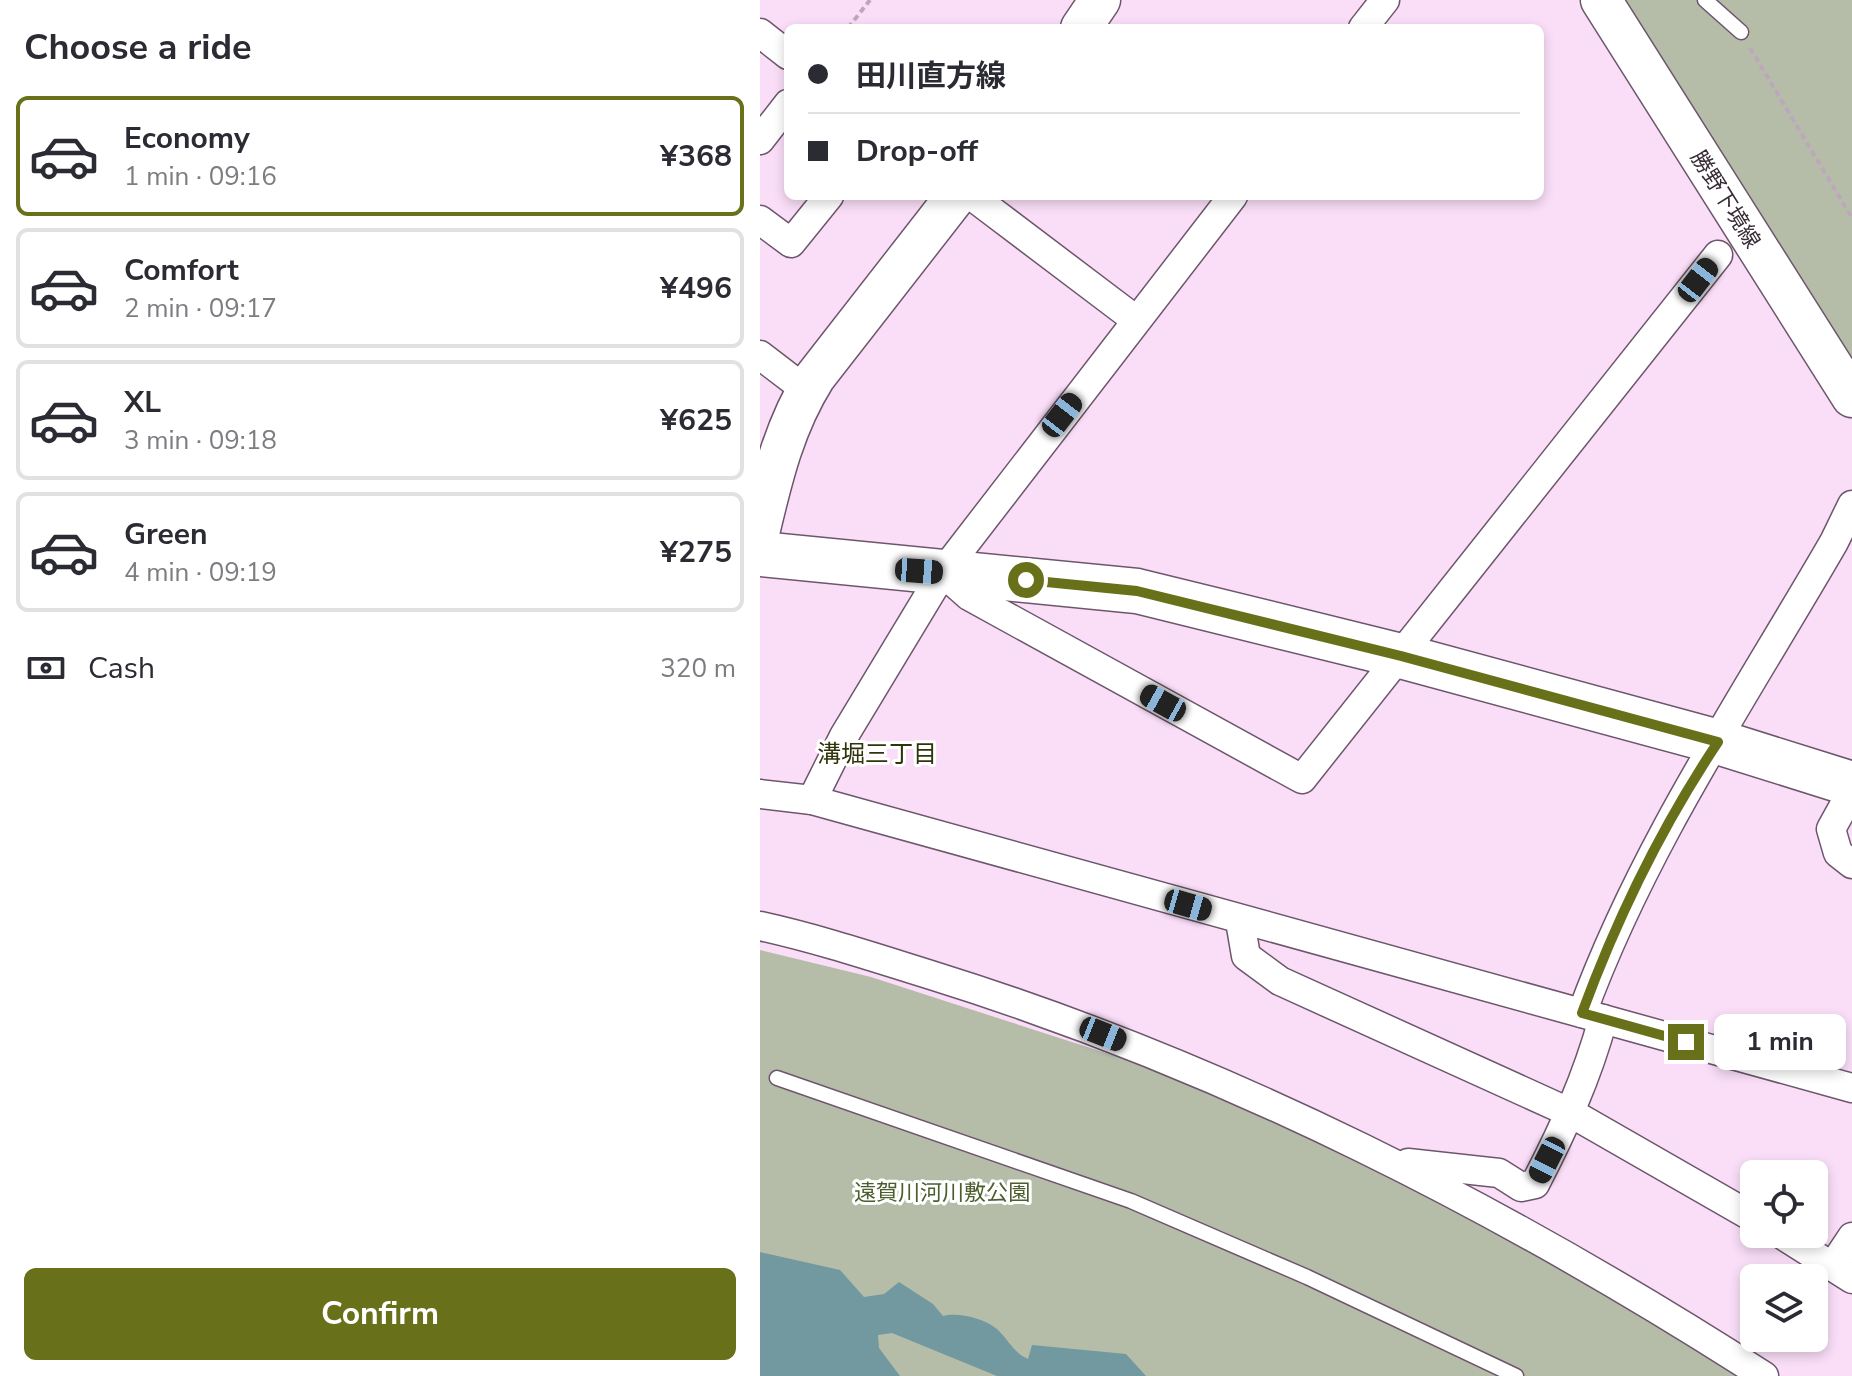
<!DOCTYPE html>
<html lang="en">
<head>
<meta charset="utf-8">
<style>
	:root { --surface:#fff; --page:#f7f7f7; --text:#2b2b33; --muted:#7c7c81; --line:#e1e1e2; --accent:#687119 }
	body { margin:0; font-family:"Nunito Sans","Noto Sans JP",sans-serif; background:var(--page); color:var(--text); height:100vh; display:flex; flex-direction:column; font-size:30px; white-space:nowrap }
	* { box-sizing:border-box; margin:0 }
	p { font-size:26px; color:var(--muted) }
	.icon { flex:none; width:44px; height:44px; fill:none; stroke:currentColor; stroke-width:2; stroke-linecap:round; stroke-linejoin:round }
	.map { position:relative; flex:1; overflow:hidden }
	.sheet { display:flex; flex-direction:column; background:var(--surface); width:760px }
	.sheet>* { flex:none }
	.guide { position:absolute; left:24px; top:24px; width:760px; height:176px; border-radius:12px; box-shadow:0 4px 12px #0003; display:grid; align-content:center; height:176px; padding:0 24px; background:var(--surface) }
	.fabs { position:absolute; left:980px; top:1160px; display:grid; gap:16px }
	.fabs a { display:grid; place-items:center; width:88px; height:88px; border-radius:12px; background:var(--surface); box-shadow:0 4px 12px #0003; font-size:40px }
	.end { position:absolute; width:36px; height:36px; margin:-18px; border:10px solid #687119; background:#fff; box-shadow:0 0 0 4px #fff }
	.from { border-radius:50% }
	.bubble { position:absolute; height:56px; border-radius:12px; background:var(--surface); box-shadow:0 4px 12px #0003; font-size:26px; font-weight:700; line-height:56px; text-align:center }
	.car { position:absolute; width:24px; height:48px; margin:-24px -12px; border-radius:10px; box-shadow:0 0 6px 2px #0007; background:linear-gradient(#222 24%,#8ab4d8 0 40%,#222 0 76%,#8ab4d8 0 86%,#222 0) }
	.guide b { display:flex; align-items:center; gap:28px; height:76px; font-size:30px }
	.guide b+b { border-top:2px solid var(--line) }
	.guide i { width:20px; height:20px; background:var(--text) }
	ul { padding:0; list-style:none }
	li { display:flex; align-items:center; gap:24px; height:120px; margin:0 16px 12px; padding:0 8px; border:4px solid var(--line); border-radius:12px }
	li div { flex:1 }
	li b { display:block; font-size:30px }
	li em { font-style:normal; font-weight:700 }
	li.active { border-color:var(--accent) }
	li>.icon { width:72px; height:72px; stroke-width:1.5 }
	h2 { padding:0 24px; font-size:36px; line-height:96px }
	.pay { display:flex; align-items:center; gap:20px; height:88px; padding:0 24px; font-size:30px }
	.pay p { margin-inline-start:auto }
	.action { display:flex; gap:16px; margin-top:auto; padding:16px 24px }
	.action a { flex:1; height:92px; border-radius:12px; background:var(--accent); color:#fff; font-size:32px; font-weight:700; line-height:92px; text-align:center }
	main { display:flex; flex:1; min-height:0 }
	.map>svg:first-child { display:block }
	.green { fill:#b5bda9 }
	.water { fill:#7298a0 }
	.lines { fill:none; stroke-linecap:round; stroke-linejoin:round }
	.lane-casing { stroke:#6d566c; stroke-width:17 }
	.street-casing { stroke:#6d566c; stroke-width:31 }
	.secondary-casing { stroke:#6d566c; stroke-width:43 }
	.primary-casing { stroke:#6d566c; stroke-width:47 }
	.path { stroke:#bea7bc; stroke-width:4; stroke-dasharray:6 4; stroke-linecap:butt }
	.lane { stroke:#fff; stroke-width:14 }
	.street { stroke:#fff; stroke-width:28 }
	.secondary { stroke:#fff; stroke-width:40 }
	.primary { stroke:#fff; stroke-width:44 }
	.route { stroke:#687119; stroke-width:10 }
	.labels { text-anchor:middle; stroke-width:6; stroke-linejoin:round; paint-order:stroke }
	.street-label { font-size:22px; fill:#382d37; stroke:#fff }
	.park-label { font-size:22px; fill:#4d5e2e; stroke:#fff }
	.neighbourhood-label { font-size:24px; fill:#2f340b; stroke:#fff }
</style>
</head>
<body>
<main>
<section class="sheet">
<h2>Choose a ride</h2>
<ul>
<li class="active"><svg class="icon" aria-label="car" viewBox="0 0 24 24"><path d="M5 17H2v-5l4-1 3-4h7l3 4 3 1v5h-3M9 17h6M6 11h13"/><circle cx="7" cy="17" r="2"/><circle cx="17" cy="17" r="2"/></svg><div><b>Economy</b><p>1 min · 09:16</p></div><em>¥368</em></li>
<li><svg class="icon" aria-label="car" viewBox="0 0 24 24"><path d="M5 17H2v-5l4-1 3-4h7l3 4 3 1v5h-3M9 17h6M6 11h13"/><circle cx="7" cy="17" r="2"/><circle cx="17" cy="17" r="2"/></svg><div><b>Comfort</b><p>2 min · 09:17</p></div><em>¥496</em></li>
<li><svg class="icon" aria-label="car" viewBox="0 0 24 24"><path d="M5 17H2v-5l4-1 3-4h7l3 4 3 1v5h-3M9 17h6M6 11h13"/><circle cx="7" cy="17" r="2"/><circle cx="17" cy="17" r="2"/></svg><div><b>XL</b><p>3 min · 09:18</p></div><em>¥625</em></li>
<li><svg class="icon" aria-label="car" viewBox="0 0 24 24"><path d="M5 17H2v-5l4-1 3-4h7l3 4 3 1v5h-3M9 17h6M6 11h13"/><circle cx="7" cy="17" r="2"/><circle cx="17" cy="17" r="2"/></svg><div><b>Green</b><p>4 min · 09:19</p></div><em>¥275</em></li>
</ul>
<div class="pay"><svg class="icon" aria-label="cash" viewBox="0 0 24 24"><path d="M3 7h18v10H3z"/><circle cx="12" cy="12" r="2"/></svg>Cash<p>320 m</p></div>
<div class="action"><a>Confirm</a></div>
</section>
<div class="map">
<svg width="1092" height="1376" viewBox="0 0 1092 1376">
	<rect width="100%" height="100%" fill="#fadef8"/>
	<!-- green -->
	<g class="green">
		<path d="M859,0H1092V380Z"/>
		<path d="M0,950L111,977L386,1066L614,1167L830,1285L978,1376H0Z"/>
	</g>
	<!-- water -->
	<path class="water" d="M0,1252L80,1270L104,1297L124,1294L139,1282L173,1304L183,1316C199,1312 227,1319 239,1331C249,1341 255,1354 268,1359L272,1345L366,1354L386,1376H237L132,1333L118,1335L119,1348L140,1376H0Z"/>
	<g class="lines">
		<defs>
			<g id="lane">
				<path d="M945,0L981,32"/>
				<path d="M17,1078L371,1201L547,1277L756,1376"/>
			</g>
			<g id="street">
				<path d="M603,28L625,0"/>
				<path d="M0,33L28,55"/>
				<path d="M0,140L28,104"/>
				<path d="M212,196L376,320"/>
				<path d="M0,220L31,243L69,196"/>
				<path d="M0,355L47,391"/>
				<path d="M183,573L209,596L542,779L958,255"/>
				<path d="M1092,791L1071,829L1078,853L1092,864"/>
				<path d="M0,794L52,800L1092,1088"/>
				<path d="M52,800L84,736L183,572L473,196"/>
				<path d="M480,921L486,956L520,981L811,1113L994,1218"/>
				<path d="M0,926C59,939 116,958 174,976C469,1068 744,1209 1004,1376"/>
				<path d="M822,1013C883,846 985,696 1074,542L1092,505"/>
				<path d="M648,1163L739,1173L761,1187L775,1184C803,1130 827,1078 843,1019"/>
				<path d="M1021,1234L1092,1279"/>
				<path d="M1074,1264L1092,1237"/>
			</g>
			<g id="secondary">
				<path d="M841,0L1092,397"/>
				<path d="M321,28L340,0"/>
				<path d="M0,529C13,474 25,425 55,377L196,196"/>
			</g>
			<path id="primary" d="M0,554L377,591L641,656L958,742L1092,784"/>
		</defs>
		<!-- lane casing -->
		<use href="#lane" class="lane-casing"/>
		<!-- street casing -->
		<use href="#street" class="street-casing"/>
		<!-- secondary casing -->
		<use href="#secondary" class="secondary-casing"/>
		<!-- primary casing -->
		<use href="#primary" class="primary-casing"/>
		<!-- path -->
		<g class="path">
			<path d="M88,28L110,0"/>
			<path d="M990,48L1092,218"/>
		</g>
		<!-- lane -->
		<use href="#lane" class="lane"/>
		<!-- street -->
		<use href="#street" class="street"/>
		<!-- secondary -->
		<use href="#secondary" class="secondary"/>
		<!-- primary -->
		<use href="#primary" class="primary"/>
	</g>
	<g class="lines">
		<!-- route -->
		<path class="route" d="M266,580L377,591L641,656L958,742C902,826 857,918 822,1013L926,1042"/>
	</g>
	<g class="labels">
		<!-- street labels -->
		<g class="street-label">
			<text transform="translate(966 199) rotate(58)" y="8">勝野下境線</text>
		</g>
		<!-- park labels -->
		<g class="park-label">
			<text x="182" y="1200">遠賀川河川敷公園</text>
		</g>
		<!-- neighbourhood labels -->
		<g class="neighbourhood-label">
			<text x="117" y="762">溝堀三丁目</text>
		</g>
	</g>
</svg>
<div class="fabs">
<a><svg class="icon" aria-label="locate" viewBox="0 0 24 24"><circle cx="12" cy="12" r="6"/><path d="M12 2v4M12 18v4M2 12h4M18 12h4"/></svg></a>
<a><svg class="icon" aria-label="layers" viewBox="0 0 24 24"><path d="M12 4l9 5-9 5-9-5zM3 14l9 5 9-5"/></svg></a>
</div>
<i class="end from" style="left:266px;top:580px"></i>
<i class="end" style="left:926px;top:1042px"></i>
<div class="bubble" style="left:954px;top:1014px;width:132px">1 min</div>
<i class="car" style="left:938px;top:280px;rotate:38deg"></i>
<i class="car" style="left:302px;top:415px;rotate:38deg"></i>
<i class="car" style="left:159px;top:571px;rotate:94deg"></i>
<i class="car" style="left:403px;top:703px;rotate:299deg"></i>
<i class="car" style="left:428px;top:905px;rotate:106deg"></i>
<i class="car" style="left:343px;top:1034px;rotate:112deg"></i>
<i class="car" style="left:787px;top:1160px;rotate:207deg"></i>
<div class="guide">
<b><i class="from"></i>田川直方線</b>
<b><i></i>Drop-off</b>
</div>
</div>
</main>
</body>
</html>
